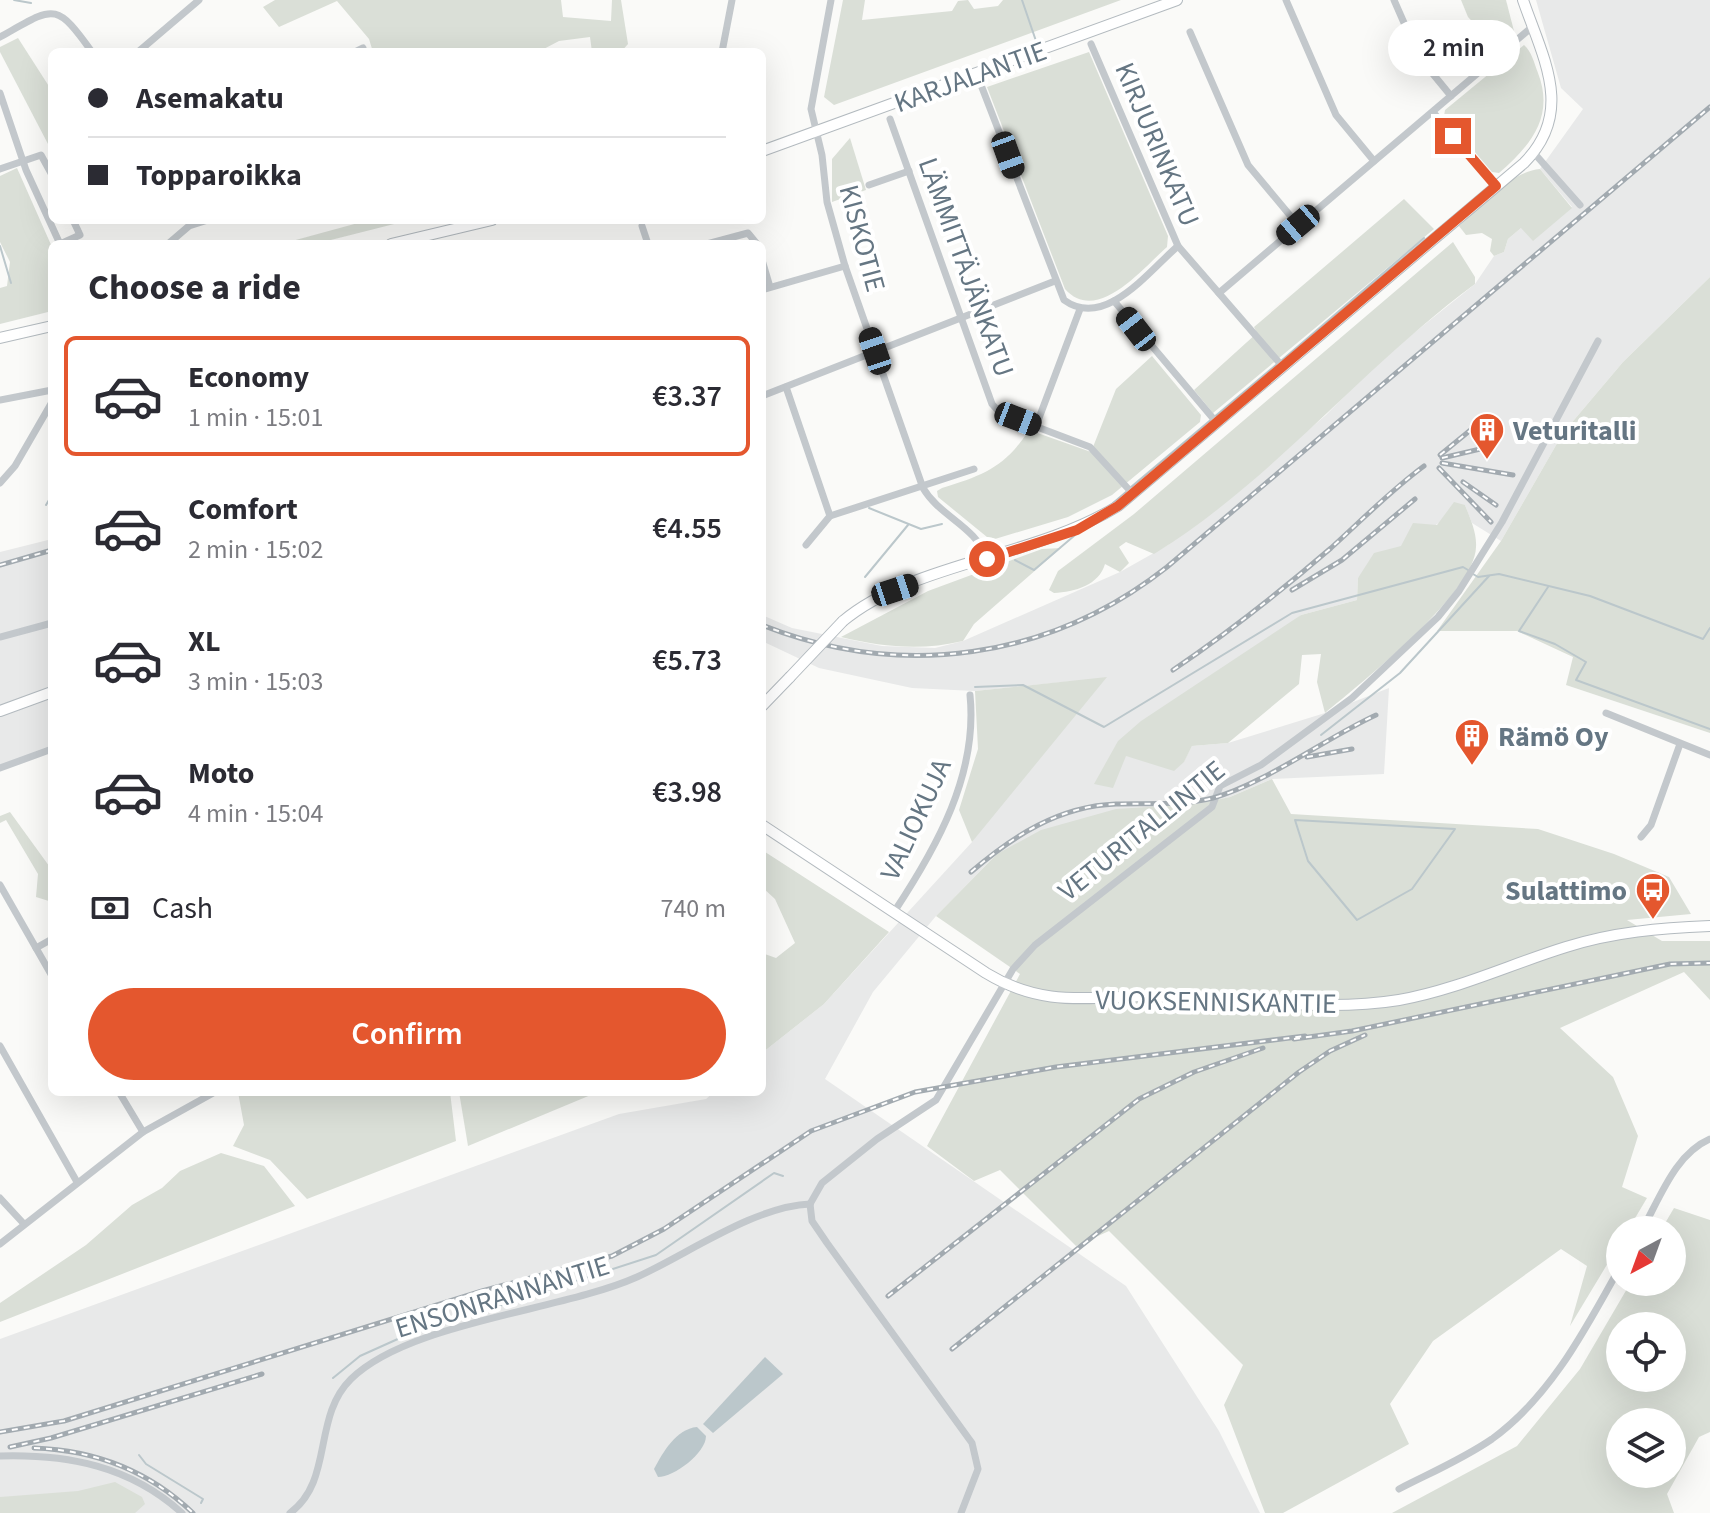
<!DOCTYPE html>
<html lang="en">
<head>
<meta charset="utf-8">
<style>
	:root { --surface:#fff; --page:#f2f2f3; --text:#2b2b33; --muted:#7c7c81; --line:#e1e1e2; --accent:#e4572e }
	body { margin:0; font-family:"Source Sans 3",sans-serif; background:var(--page); color:var(--text); height:100vh; display:flex; flex-direction:column; font-size:30px; white-space:nowrap }
	* { box-sizing:border-box; margin:0 }
	p { font-size:26px; color:var(--muted) }
	.icon { flex:none; width:44px; height:44px; fill:none; stroke:currentColor; stroke-width:2; stroke-linecap:round; stroke-linejoin:round }
	.map { position:relative; flex:1; overflow:hidden }
	.details { position:absolute; left:48px; top:240px; width:718px; height:856px; display:flex; flex-direction:column; background:var(--surface); border-radius:12px; box-shadow:0 8px 32px #0002 }
	.details>* { flex:none }
	.hud { position:absolute; left:48px; top:48px; width:718px; height:176px; border-radius:12px; box-shadow:0 8px 32px #0002; display:grid; align-content:center; height:176px; padding:0 40px; background:var(--surface) }
	.needle { width:52px; rotate:221deg }
	.fabs { position:absolute; left:1606px; top:1216px; display:grid; gap:16px }
	.fabs a { display:grid; place-items:center; width:80px; height:80px; border-radius:50%; background:var(--surface); box-shadow:0 8px 32px #0002; font-size:40px }
	.end { position:absolute; width:36px; height:36px; margin:-18px; border:10px solid #e4572e; background:#fff; box-shadow:0 0 0 4px #fff }
	.from { border-radius:50% }
	.bubble { position:absolute; height:56px; border-radius:28px; background:var(--surface); box-shadow:0 8px 32px #0002; font-size:26px; font-weight:600; line-height:56px; text-align:center }
	.car { position:absolute; width:24px; height:48px; margin:-24px -12px; border-radius:10px; box-shadow:0 0 6px 2px #0007; background:linear-gradient(#222 24%,#8ab4d8 0 40%,#222 0 76%,#8ab4d8 0 86%,#222 0) }
	.hud b { display:flex; align-items:center; gap:28px; height:76px; font-size:30px }
	.hud b+b { border-top:2px solid var(--line) }
	.hud i { width:20px; height:20px; background:var(--text) }
	ul { padding:0; list-style:none }
	li { display:flex; align-items:center; gap:24px; height:120px; margin:0 16px 12px; padding:0 24px; border:4px solid transparent; border-radius:12px }
	li div { flex:1 }
	li b { display:block; font-size:30px }
	li em { font-style:normal; font-weight:600 }
	li.current { border-color:var(--accent) }
	li>.icon { width:72px; height:72px; stroke-width:1.5 }
	h2 { padding:0 40px; font-size:36px; line-height:96px }
	.pay { display:flex; align-items:center; gap:20px; height:88px; padding:0 40px; font-size:30px }
	.pay p { margin-inline-start:auto }
	.primary-button { display:flex; gap:16px; margin-top:auto; padding:16px 40px }
	.primary-button a { flex:1; height:92px; border-radius:48px; background:var(--accent); color:#fff; font-size:32px; font-weight:600; line-height:92px; text-align:center }
	.map>svg:first-child { display:block }
	.built { fill:#e8e9e9 }
	.green { fill:#dadfd7; fill-rule:evenodd }
	.water { fill:#bbc7cb }
	.lines { fill:none; stroke-linecap:round; stroke-linejoin:round }
	.stream { stroke:#bbc7cb; stroke-width:2 }
	.secondary-casing { stroke:#b3babf; stroke-width:12 }
	.street { stroke:#c3c8cc; stroke-width:7 }
	.secondary { stroke:#fff; stroke-width:10 }
	.rail-casing { stroke:#a2aab0; stroke-width:5 }
	.rail { stroke:#fff; stroke-width:2; stroke-dasharray:6; stroke-linecap:butt }
	.secondary-bridge-casing { stroke:#b3babf; stroke-width:12; stroke-linecap:butt }
	.secondary-bridge { stroke:#fff; stroke-width:10 }
	.route { stroke:#e4572e; stroke-width:10 }
	.labels { text-anchor:middle; stroke-width:8; stroke-linejoin:round; paint-order:stroke }
	.street-label { font-size:28px; fill:#657683; stroke:#fff }
	.poi-label { font-size:28px; font-weight:bold; fill:#657683; stroke:#fff; text-anchor:start }
</style>
</head>
<body>
<div class="map">
<svg width="1710" height="1513" viewBox="0 0 1710 1513">
	<rect width="100%" height="100%" fill="#fafaf8"/>
	<!-- built -->
	<g class="built">
		<path d="M1536,0H1710V277L1623,362L1563,433L1501,541L1472,523L1465,505L1358,578L1357,600L1301,615L1126,756L1184,761L1192,746L1228,743L1325,713L1389,688L1384,774L1272,779L1230,797L997,854L936,916L873,992L825,1079L1126,1286L1219,1431L1260,1513H0V1339L619,1114L706,1099L714,1092H762V1053L824,1004L972,842L1074,681L975,691L912,688L819,668L762,641V615L792,628L882,646L935,648L963,641L1120,572L1168,545L1232,495L1326,415L1379,361L1475,284L1494,256L1504,252L1508,239L1521,228L1572,207L1540,169L1583,109L1561,88Z"/>
		<path d="M52,539V751L0,770V552Z"/>
	</g>
	<!-- green -->
	<g class="green">
		<path d="M275,0H561L563,17L611,21L612,0H621L628,44L621,52H592L590,37L559,41L538,52H373L369,39L337,1L279,27L263,7Z"/>
		<path d="M843,0H865L862,20L952,11L958,1L968,0L974,9L998,6L1003,0H1121L834,105L824,97Z"/>
		<path d="M1461,0H1506L1515,35L1499,50L1468,17Z"/>
		<path d="M18,38L52,91V142L48,144L0,52V47Z"/>
		<path d="M1524,45C1532,52 1534,63 1538,73C1555,117 1530,146 1499,173L1492,172L1444,116L1445,110Z"/>
		<path d="M1089,52L1168,236L1167,247C1142,269 1097,325 1065,289L987,87Z"/>
		<path d="M850,138L866,190L832,202V159Z"/>
		<path d="M17,168L52,247V311L0,324V288L7,286L10,262L0,242V176Z"/>
		<path d="M1540,169L1572,208L1533,241L1521,228L1508,239L1504,252L1494,256L1490,251L1492,239L1482,233L1466,235L1459,226C1482,206 1509,172 1540,169Z"/>
		<path d="M1404,199L1434,229L1213,413L1194,390L1257,333L1254,327Z"/>
		<path d="M369,220H410L315,244H281Z"/>
		<path d="M1453,242L1475,277V284C1362,367 1274,480 1154,554L1126,542L1119,547L1129,563L1120,572L1105,564C1099,585 1075,592 1054,593L1049,590L1058,571L1134,514Z"/>
		<path d="M1710,277V733L1566,685L1573,657L1517,631H1437L1501,541L1563,433L1623,362Z"/>
		<path d="M1152,356L1201,415L1200,422L1112,495L1068,517L995,539L987,537L938,497L937,491L942,488C984,475 1005,467 1029,430L1091,452L1116,389Z"/>
		<path d="M1454,502L1465,505C1470,518 1477,533 1476,547C1475,593 1361,683 1325,713L1317,682L1321,654L1302,655L1299,684L1228,743L1192,746L1184,762L1174,771L1126,756L1113,788L1094,784L1118,741L1141,721L1301,615L1357,600L1358,578L1374,553L1401,546L1413,523L1437,525Z"/>
		<path d="M1061,548L974,624L963,641C921,651 883,647 841,637L928,591L1042,549Z"/>
		<path d="M1107,677L972,842L959,810L978,749L975,691Z"/>
		<path d="M1272,779L1291,814L1538,829L1614,854L1669,877L1691,914L1627,920L1662,941H1710V1000L1684,972L1560,1028L1613,1077L1638,1136L1622,1187L1647,1198L1628,1230H1620V1243L1570,1326L1587,1266L1561,1249L1433,1341L1390,1404L1409,1444L1283,1513H1265L1224,1405L1243,1365L1109,1231L1076,1246L1000,1170L974,1181L927,1146L1020,974L936,916L997,854L1041,830L1116,809L1197,804L1230,797Z"/>
		<path d="M10,812L52,870V902L36,897L38,874L6,820L0,823V816Z"/>
		<path d="M762,850L889,932L824,1004L762,1053V953L776,958L795,943L775,899L762,887Z"/>
		<path d="M238,1092H450L456,1141L307,1199L270,1160L233,1146L244,1125Z"/>
		<path d="M459,1092H598L468,1146Z"/>
		<path d="M221,1153L264,1166L295,1206L0,1322V1303L86,1245L132,1205L162,1188L180,1171Z"/>
		<path d="M1674,1208L1710,1220V1432L1699,1437L1667,1494L1674,1513H1392L1517,1446L1580,1369L1631,1282H1672V1230H1661ZM1620,1326H1672V1378H1620ZM1620,1422H1672V1474H1620Z"/>
		<path d="M115,1482L142,1497L145,1504L135,1513H0V1497L78,1491Z"/>
	</g>
	<!-- water -->
	<g class="water">
		<path d="M765,1357L783,1374L713,1433L703,1424Z"/>
		<path d="M697,1427L706,1436C706,1453 674,1477 658,1477L654,1469C663,1452 676,1429 697,1427Z"/>
	</g>
	<g class="lines">
		<!-- stream -->
		<g class="stream">
			<path d="M14,0L31,3"/>
			<path d="M1022,0L1036,41"/>
			<path d="M0,246L11,283"/>
			<path d="M1281,361L1424,238"/>
			<path d="M1131,487L1276,365"/>
			<path d="M1113,503L1126,492"/>
			<path d="M46,505L52,495"/>
			<path d="M869,508L921,529L942,524"/>
			<path d="M1015,560L1034,570L1081,530"/>
			<path d="M1473,574L1478,577L1499,574L1590,596L1703,639L1710,628"/>
			<path d="M865,577L908,525"/>
			<path d="M1548,587L1519,631L1555,644L1586,662L1576,680L1710,729"/>
			<path d="M975,687L1023,685L1104,727L1292,613L1463,567L1468,570"/>
			<path d="M1321,735L1400,673L1489,576"/>
			<path d="M1295,820L1455,829L1412,889L1357,920L1308,861Z"/>
			<path d="M333,1378L360,1356L400,1338L656,1255L774,1173L783,1176"/>
			<path d="M139,1455L146,1464L203,1499L201,1503"/>
		</g>
		<defs>
			<g id="secondary">
				<path d="M762,151L1177,0"/>
				<path d="M391,244L492,220"/>
				<path d="M0,338L52,326"/>
				<path d="M843,621C914,562 1034,558 1118,506L1524,163C1575,112 1543,58 1523,0"/>
				<path d="M762,706L790,677"/>
				<path d="M0,711L52,692"/>
				<path d="M762,825L986,973C1045,1009 1091,996 1156,996C1236,997 1320,1013 1399,1000C1456,990 1511,964 1566,947C1613,932 1661,928 1710,926"/>
			</g>
		</defs>
		<!-- secondary casing -->
		<use href="#secondary" class="secondary-casing"/>
		<!-- street -->
		<g class="street">
			<path d="M831,0L811,109L822,155L827,202L845,266L923,488C940,517 976,526 987,559"/>
			<path d="M1286,0L1336,115L1374,161"/>
			<path d="M1394,0L1419,57L1451,96"/>
			<path d="M1190,32L1248,165L1298,225"/>
			<path d="M0,37C54,7 55,0 92,52"/>
			<path d="M1091,44L1178,246L1283,367"/>
			<path d="M138,52L199,0"/>
			<path d="M355,52L363,48"/>
			<path d="M722,52L732,0"/>
			<path d="M981,85L1064,300C1105,330 1149,271 1178,246"/>
			<path d="M0,93L26,170L60,244"/>
			<path d="M1433,112L1496,186"/>
			<path d="M890,119L992,404L1000,413L1090,447L1133,494"/>
			<path d="M1534,153L1580,205"/>
			<path d="M0,169L41,155L52,175"/>
			<path d="M869,185L909,171"/>
			<path d="M642,226L648,244"/>
			<path d="M60,244L80,235L73,220"/>
			<path d="M168,244L189,226L208,220"/>
			<path d="M707,244L748,233L757,244"/>
			<path d="M762,260L770,287"/>
			<path d="M762,290L845,266"/>
			<path d="M1219,293L1532,27"/>
			<path d="M1114,301L1217,423"/>
			<path d="M786,387L830,516"/>
			<path d="M762,396L1055,281"/>
			<path d="M0,400L52,390"/>
			<path d="M1036,426L1080,309"/>
			<path d="M0,483L15,466L52,402"/>
			<path d="M806,545L830,516L974,469"/>
			<path d="M0,637L52,623"/>
			<path d="M1606,713L1710,755"/>
			<path d="M0,768L52,749"/>
			<path d="M1641,837L1651,825L1680,744"/>
			<path d="M0,885L52,976"/>
			<path d="M894,912C937,847 978,774 970,695"/>
			<path d="M36,948L52,939"/>
			<path d="M0,1046L77,1182"/>
			<path d="M119,1092L143,1132"/>
			<path d="M0,1198L24,1224"/>
			<path d="M810,1204L822,1183L877,1139L936,1100L1013,969L1035,945L1212,807L1220,786L1261,765L1352,698L1438,617L1459,591L1502,522L1598,341"/>
			<path d="M810,1204L812,1221L827,1243L972,1443L978,1469L961,1513"/>
			<path d="M1642,1230C1660,1198 1675,1154 1710,1139"/>
			<path d="M0,1244L143,1132L215,1092"/>
			<path d="M0,1456C68,1454 130,1466 182,1513"/>
			<path d="M1399,1489C1430,1473 1463,1459 1492,1439C1551,1396 1585,1330 1620,1267"/>
			<path d="M290,1513C334,1481 312,1417 351,1379C409,1322 561,1311 637,1277C686,1255 755,1206 810,1204"/>
		</g>
		<!-- secondary -->
		<use href="#secondary" class="secondary"/>
		<defs>
			<g id="rail">
				<path d="M1440,455L1484,419"/>
				<path d="M1442,458L1493,446"/>
				<path d="M1442,463L1513,475"/>
				<path d="M1439,468L1491,522"/>
				<path d="M1463,482L1496,505"/>
				<path d="M0,565L52,550"/>
				<path d="M1292,590L1342,560L1415,499"/>
				<path d="M762,625C901,680 1049,660 1167,567L1710,107"/>
				<path d="M1173,670C1229,632 1280,592 1331,548C1362,520 1390,491 1424,466"/>
				<path d="M1307,757L1352,749"/>
				<path d="M971,872C1013,836 1059,806 1116,804C1148,803 1182,806 1213,798C1264,784 1326,738 1376,715"/>
				<path d="M1294,1039L1352,1031L1670,964L1710,963"/>
				<path d="M888,1296L1139,1099L1194,1072L1263,1048"/>
				<path d="M952,1349L1299,1072L1330,1051L1365,1035"/>
				<path d="M0,1432L64,1421L482,1291L612,1256L664,1229L811,1131L915,1092L1056,1067L1305,1036"/>
				<path d="M10,1447L51,1438L262,1374"/>
				<path d="M34,1448C94,1450 149,1471 193,1513"/>
			</g>
		</defs>
		<!-- rail casing -->
		<use href="#rail" class="rail-casing"/>
		<!-- rail -->
		<use href="#rail" class="rail"/>
		<defs>
			<path id="secondary-bridge" d="M790,677L843,621"/>
		</defs>
		<!-- secondary-bridge casing -->
		<use href="#secondary-bridge" class="secondary-bridge-casing"/>
		<!-- secondary-bridge -->
		<use href="#secondary-bridge" class="secondary-bridge"/>
	</g>
	<g class="lines">
		<!-- route -->
		<path class="route" d="M987,559L1077,530L1118,506L1496,186L1453,136"/>
	</g>
	<!-- icons -->
	<defs>
		<symbol id="building-pin" viewBox="-11 -11 22 30"><path d="M0 17L-7.5 6A9.5 9.5 0 1 1 7.5 6Z" fill="#e4572e" stroke="#fff"/><path d="M-4-6H4V6H1V3H-1V6H-4ZM-2.5-4.3h1.7v1.8h-1.7ZM.8-4.3h1.7v1.8H.8ZM-2.5-1h1.7V.8h-1.7ZM.8-1h1.7V.8H.8Z" fill="#fff"/></symbol>
		<symbol id="bus-pin" viewBox="-11 -11 22 30"><path d="M0 17L-7.5 6A9.5 9.5 0 1 1 7.5 6Z" fill="#e4572e" stroke="#fff"/><path d="M-5-6H5V4H4V6H2V4H-2V6H-4V4H-5ZM-3.5-4V0h7V-4ZM-3.5 1.2v1.5H-2V1.2ZM2 1.2v1.5H3.5V1.2Z" fill="#fff"/></symbol>
	</defs>
	<g fill-rule="evenodd">
		<use href="#building-pin" x="1467" y="410" width="40" height="54"/>
		<use href="#building-pin" x="1452" y="716" width="40" height="54"/>
		<use href="#bus-pin" x="1633" y="870" width="40" height="54"/>
	</g>
	<g class="labels">
		<!-- street labels -->
		<g class="street-label">
			<text transform="translate(970 76) rotate(-20)" y="10">KARJALANTIE</text>
			<text transform="translate(1158 144) rotate(67)" y="10">KIRJURINKATU</text>
			<text transform="translate(863 238) rotate(75)" y="10">KISKOTIE</text>
			<text transform="translate(967 267) rotate(70)" y="10">LÄMMITTÄJÄNKATU</text>
			<text transform="translate(915 819) rotate(-65)" y="10">VALIOKUJA</text>
			<text transform="translate(1141 830) rotate(-39)" y="10">VETURITALLINTIE</text>
			<text transform="translate(1216 1001) rotate(1)" y="10">VUOKSENNISKANTIE</text>
			<text transform="translate(502 1296) rotate(-17)" y="10">ENSONRANNANTIE</text>
		</g>
		<!-- poi labels -->
		<g class="poi-label">
			<text x="1513" y="440">Veturitalli</text>
			<text x="1498" y="746">Rämö Oy</text>
			<text x="1627" y="900" text-anchor="end">Sulattimo</text>
		</g>
	</g>
</svg>
<div class="fabs">
<a><svg class="needle" viewBox="-14 -14 28 28"><path d="M0-13l5 13h-10z" fill="#e53935"/><path d="M0 13l5-13h-10z" fill="#7c7c81"/></svg></a>
<a><svg class="icon" aria-label="locate" viewBox="0 0 24 24"><circle cx="12" cy="12" r="6"/><path d="M12 2v4M12 18v4M2 12h4M18 12h4"/></svg></a>
<a><svg class="icon" aria-label="layers" viewBox="0 0 24 24"><path d="M12 4l9 5-9 5-9-5zM3 14l9 5 9-5"/></svg></a>
</div>
<i class="end from" style="left:987px;top:559px"></i>
<i class="end" style="left:1453px;top:136px"></i>
<div class="bubble" style="left:1388px;top:20px;width:132px">2 min</div>
<i class="car" style="left:1008px;top:155px;rotate:160deg"></i>
<i class="car" style="left:1298px;top:225px;rotate:230deg"></i>
<i class="car" style="left:1136px;top:329px;rotate:322deg"></i>
<i class="car" style="left:875px;top:351px;rotate:341deg"></i>
<i class="car" style="left:1018px;top:419px;rotate:111deg"></i>
<i class="car" style="left:895px;top:590px;rotate:72deg"></i>
<div class="hud">
<b><i class="from"></i>Asemakatu</b>
<b><i></i>Topparoikka</b>
</div>
<section class="details">
<h2>Choose a ride</h2>
<ul>
<li class="current"><svg class="icon" aria-label="car" viewBox="0 0 24 24"><path d="M5 17H2v-5l4-1 3-4h7l3 4 3 1v5h-3M9 17h6M6 11h13"/><circle cx="7" cy="17" r="2"/><circle cx="17" cy="17" r="2"/></svg><div><b>Economy</b><p>1 min · 15:01</p></div><em>€3.37</em></li>
<li><svg class="icon" aria-label="car" viewBox="0 0 24 24"><path d="M5 17H2v-5l4-1 3-4h7l3 4 3 1v5h-3M9 17h6M6 11h13"/><circle cx="7" cy="17" r="2"/><circle cx="17" cy="17" r="2"/></svg><div><b>Comfort</b><p>2 min · 15:02</p></div><em>€4.55</em></li>
<li><svg class="icon" aria-label="car" viewBox="0 0 24 24"><path d="M5 17H2v-5l4-1 3-4h7l3 4 3 1v5h-3M9 17h6M6 11h13"/><circle cx="7" cy="17" r="2"/><circle cx="17" cy="17" r="2"/></svg><div><b>XL</b><p>3 min · 15:03</p></div><em>€5.73</em></li>
<li><svg class="icon" aria-label="car" viewBox="0 0 24 24"><path d="M5 17H2v-5l4-1 3-4h7l3 4 3 1v5h-3M9 17h6M6 11h13"/><circle cx="7" cy="17" r="2"/><circle cx="17" cy="17" r="2"/></svg><div><b>Moto</b><p>4 min · 15:04</p></div><em>€3.98</em></li>
</ul>
<div class="pay"><svg class="icon" aria-label="cash" viewBox="0 0 24 24"><path d="M3 7h18v10H3z"/><circle cx="12" cy="12" r="2"/></svg>Cash<p>740 m</p></div>
<div class="primary-button"><a>Confirm</a></div>
</section>
</div>
</body>
</html>
